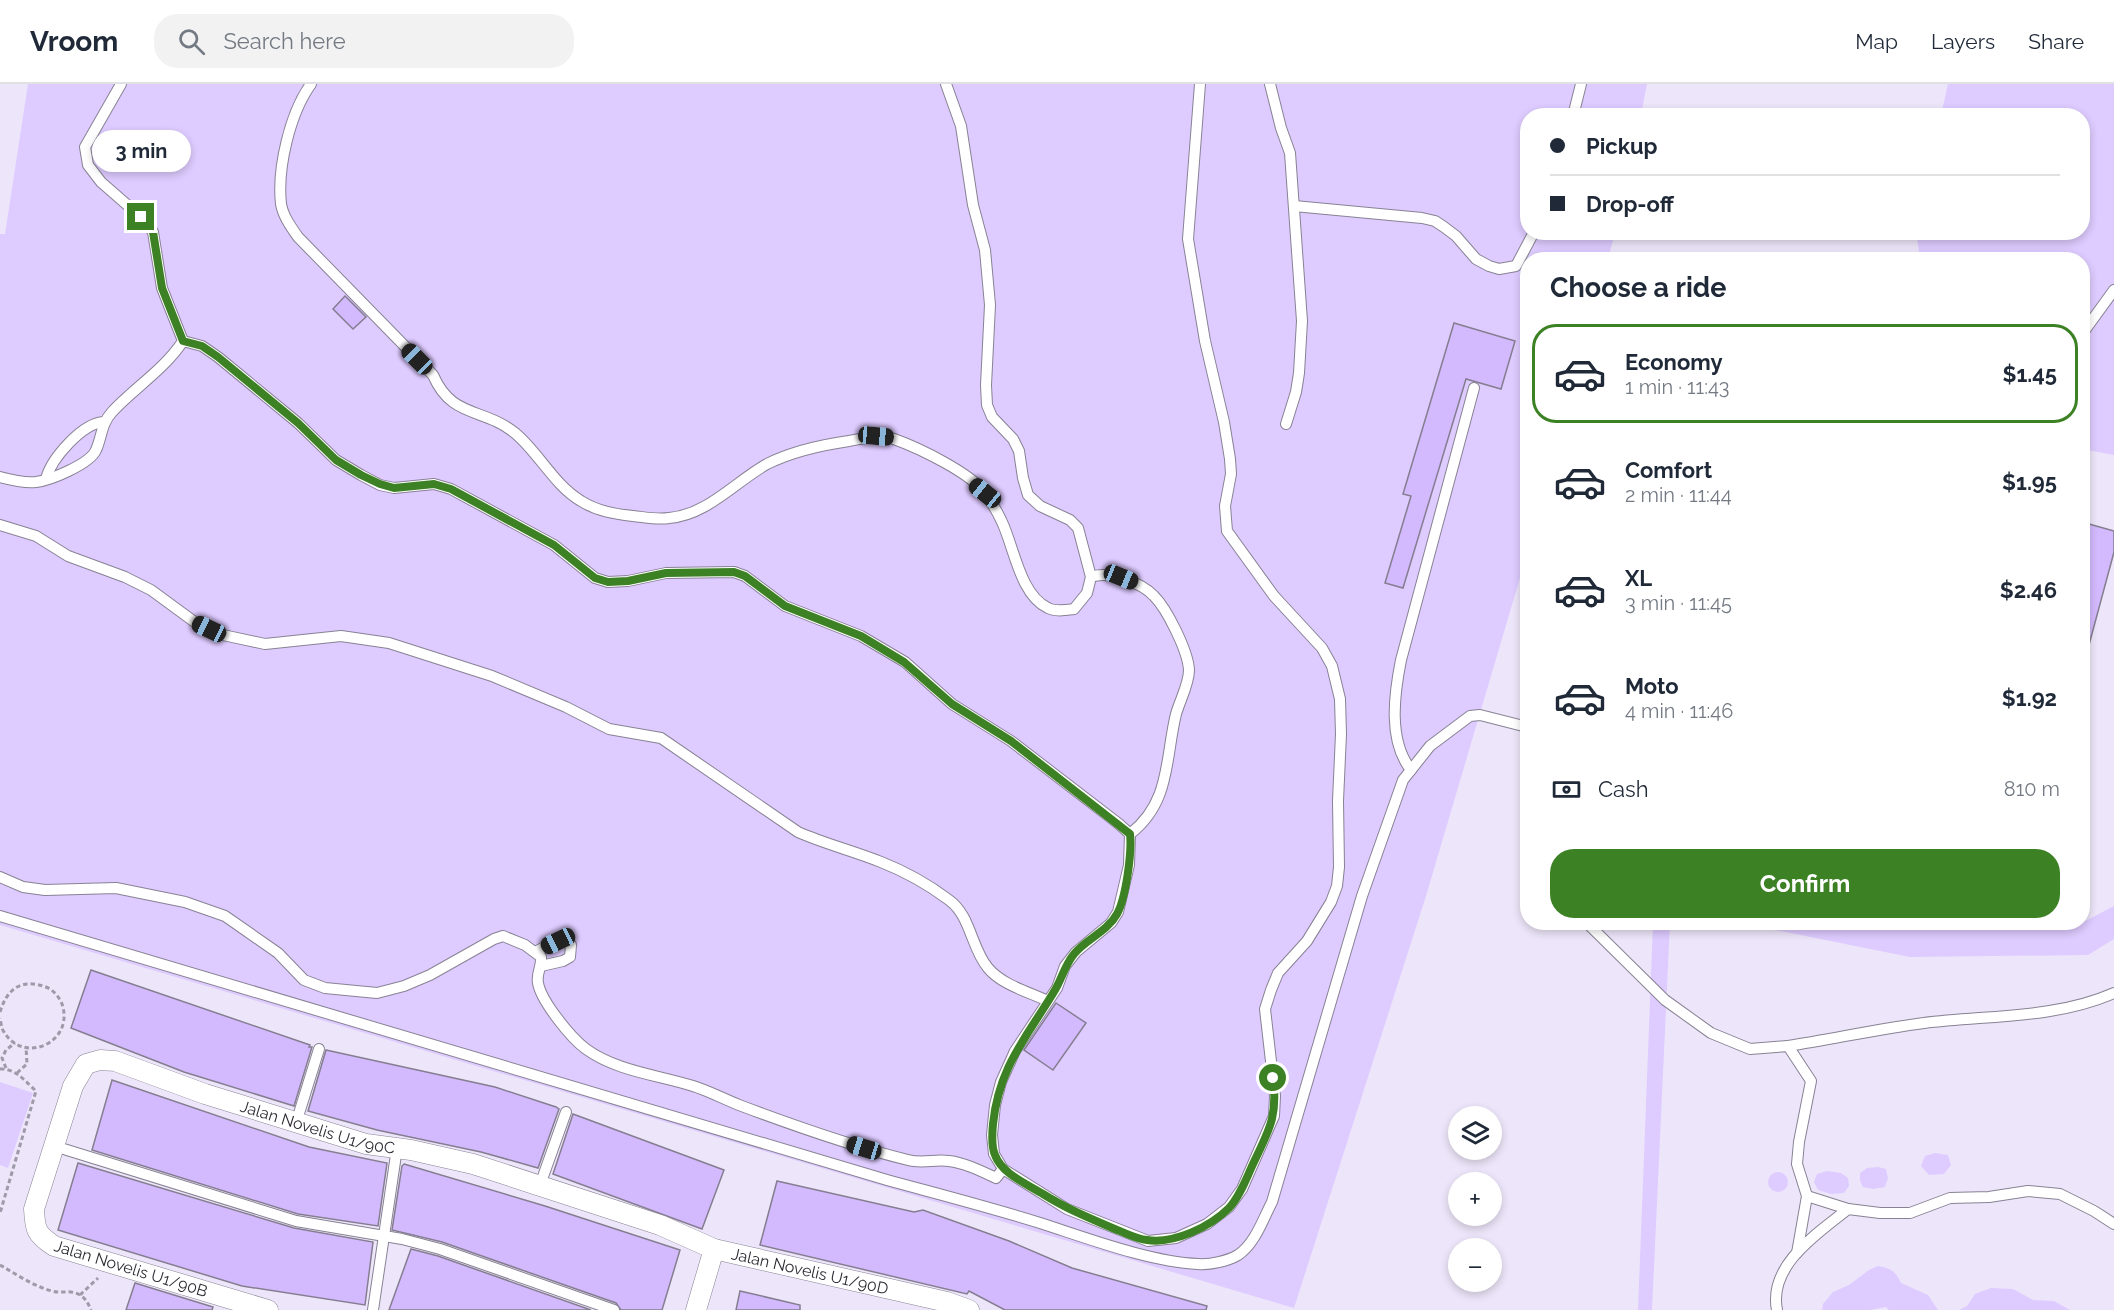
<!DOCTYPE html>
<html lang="en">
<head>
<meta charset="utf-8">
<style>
	:root { --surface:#fff; --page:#f2f2f3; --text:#1f2937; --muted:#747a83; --line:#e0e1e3; --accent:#3d8125 }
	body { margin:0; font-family:Raleway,sans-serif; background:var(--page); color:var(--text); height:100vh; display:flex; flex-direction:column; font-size:22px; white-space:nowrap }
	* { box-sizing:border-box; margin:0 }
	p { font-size:20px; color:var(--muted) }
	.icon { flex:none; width:33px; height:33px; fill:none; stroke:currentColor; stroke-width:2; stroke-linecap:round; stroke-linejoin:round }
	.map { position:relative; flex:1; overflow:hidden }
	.sheet { position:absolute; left:1520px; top:168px; width:570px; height:678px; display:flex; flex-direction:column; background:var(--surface); border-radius:24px; box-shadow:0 3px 9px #0003 }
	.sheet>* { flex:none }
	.banner { position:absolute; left:1520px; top:24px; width:570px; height:132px; border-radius:24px; box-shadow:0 3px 9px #0003; display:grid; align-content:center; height:132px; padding:0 30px; background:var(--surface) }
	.tools { position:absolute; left:1448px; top:1022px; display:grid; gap:12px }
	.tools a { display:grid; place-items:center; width:54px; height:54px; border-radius:50%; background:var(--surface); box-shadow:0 3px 9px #0003; font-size:30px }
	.end { position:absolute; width:27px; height:27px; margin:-14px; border:8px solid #3d8125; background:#fff; box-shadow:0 0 0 3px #fff }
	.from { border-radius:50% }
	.bubble { position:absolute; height:42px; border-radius:21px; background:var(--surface); box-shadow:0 3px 9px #0003; font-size:20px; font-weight:700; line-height:42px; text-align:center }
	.car { position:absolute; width:18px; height:36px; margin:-18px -9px; border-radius:8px; box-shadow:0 0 4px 2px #0007; background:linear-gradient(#222 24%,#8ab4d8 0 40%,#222 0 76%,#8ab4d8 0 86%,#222 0) }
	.banner b { display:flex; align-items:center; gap:21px; height:57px; font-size:22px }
	.banner b+b { border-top:2px solid var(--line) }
	.banner i { width:15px; height:15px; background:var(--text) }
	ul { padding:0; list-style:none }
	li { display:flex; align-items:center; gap:18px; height:99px; margin:0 12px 9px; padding:0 18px; border:3px solid transparent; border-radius:24px }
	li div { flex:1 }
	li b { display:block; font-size:22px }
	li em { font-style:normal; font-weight:700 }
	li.selected { border-color:var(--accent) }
	li>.icon { width:54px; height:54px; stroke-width:1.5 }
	h2 { padding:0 30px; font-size:27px; line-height:72px }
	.pay { display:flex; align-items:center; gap:15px; height:66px; padding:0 30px; font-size:22px }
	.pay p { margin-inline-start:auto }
	.primary-button { display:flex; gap:12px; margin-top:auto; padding:12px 30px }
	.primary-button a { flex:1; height:69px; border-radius:24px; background:var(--accent); color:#fff; font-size:24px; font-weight:700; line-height:69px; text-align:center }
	header { display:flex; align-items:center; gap:36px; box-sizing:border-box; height:84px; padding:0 30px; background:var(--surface); border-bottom:2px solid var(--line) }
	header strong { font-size:28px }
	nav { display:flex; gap:33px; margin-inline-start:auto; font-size:21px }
	.search { width:420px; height:54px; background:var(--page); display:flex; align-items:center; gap:15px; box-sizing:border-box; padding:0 21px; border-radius:24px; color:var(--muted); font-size:22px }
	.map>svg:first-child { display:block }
	.green { fill:#decbff }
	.building { fill:#d3bafe; stroke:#857e90; stroke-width:1.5 }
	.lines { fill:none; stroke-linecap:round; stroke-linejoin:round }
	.lane-casing { stroke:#888294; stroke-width:12 }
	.street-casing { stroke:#888294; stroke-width:21 }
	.path { stroke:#9f9aa9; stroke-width:3; stroke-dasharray:4.5 3; stroke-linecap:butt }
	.lane { stroke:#fff; stroke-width:10 }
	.street { stroke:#fff; stroke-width:20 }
	.route { stroke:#3d8125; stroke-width:8 }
	.labels { text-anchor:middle; stroke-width:4.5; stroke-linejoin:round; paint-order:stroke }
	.street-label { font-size:16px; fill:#2e2b33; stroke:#fff }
</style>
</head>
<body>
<header>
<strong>Vroom</strong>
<div class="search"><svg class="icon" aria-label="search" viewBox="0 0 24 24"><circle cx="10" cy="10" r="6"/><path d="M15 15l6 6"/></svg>Search here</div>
<nav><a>Map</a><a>Layers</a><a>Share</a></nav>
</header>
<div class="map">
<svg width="2114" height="1226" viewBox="0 0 2114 1226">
	<rect width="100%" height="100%" fill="#ede6fa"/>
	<!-- green -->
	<g class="green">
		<path d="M28,0H1647L1641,31L1527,32V148L1615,149L1608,175L1527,176V470L1426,812L1294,1224L0,841V150H5Z"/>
		<path d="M1948,0H2114V371L2082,365V176L1920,175L1917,154L1918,148H2082V32L1941,31Z"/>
		<path d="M2114,822V855L2088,871L1910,873L1740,839L2019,838L2074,843Z"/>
		<path d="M1653,839H1670L1652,1226H1638Z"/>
		<path d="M0,998L33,1009L8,1084L0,1081Z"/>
		<path d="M1935,1069L1948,1071L1951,1081L1944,1090L1929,1091L1921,1082L1925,1072Z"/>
		<path d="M1878,1083L1886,1085L1888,1094L1885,1103L1873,1105L1863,1103L1860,1097V1089L1867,1084Z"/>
		<path d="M1827,1087L1841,1089L1848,1094L1849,1102L1844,1109L1831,1110L1818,1106L1814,1098L1817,1090Z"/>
		<circle cx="1778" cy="1098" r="10"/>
		<path d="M1878,1182C1891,1184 1896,1188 1901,1199L1928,1211L1938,1226H1889L1886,1223L1870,1226H1822L1823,1220L1833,1208L1849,1201L1869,1186Z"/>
		<path d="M1991,1204L2013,1205L2033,1216L2054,1217L2070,1226H1959L1967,1222L1975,1210Z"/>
	</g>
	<!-- building -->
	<g class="building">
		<path d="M345,212L366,233L353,245L333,225Z"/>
		<path d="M1454,239L1515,257L1501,305L1466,295L1403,504L1385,499L1411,412L1403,410Z"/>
		<path d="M2082,438L2114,447V468L2086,572H2082Z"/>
		<path d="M91,886L310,961L309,963H312L294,1022L184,988L71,944Z"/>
		<path d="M1056,919L1086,939L1053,986L1024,966Z"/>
		<path d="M326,966L495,1003L556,1023L559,1025L538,1084L481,1068L377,1046L308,1027Z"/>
		<path d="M112,996L309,1063L387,1079L378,1142L298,1130L92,1066Z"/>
		<path d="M573,1030L724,1086L702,1145L553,1090Z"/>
		<path d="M78,1079L294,1144L373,1158L365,1221L242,1202L58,1146Z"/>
		<path d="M404,1080L545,1122L680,1166L662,1226H621L616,1219L442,1158L392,1146L402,1082Z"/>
		<path d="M777,1097L914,1128L923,1126L1009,1157L1072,1184L1207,1222L1206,1226H1005L969,1207L967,1210L760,1161Z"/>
		<path d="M411,1165L438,1172L591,1226H389Z"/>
		<path d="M135,1199L213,1223L212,1226H126Z"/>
		<path d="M740,1207L800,1221V1226H736Z"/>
	</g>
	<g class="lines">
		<defs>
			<g id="lane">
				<path d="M311,0C290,29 277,84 281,120C283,132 291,143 298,153L433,291C452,335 483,323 515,349C539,369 554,401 581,417C597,427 614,430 633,432C644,433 657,436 669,434C707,431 735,398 767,380C793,367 821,361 849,357C863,354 880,350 894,355C919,364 971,389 986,410C992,419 998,429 1002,438C1014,463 1020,511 1048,524C1056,528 1066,526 1074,525L1087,509L1091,493C1108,486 1142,499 1154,512C1167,525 1188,567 1189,586C1189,600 1180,616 1176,630C1165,675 1171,718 1130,750"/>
				<path d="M946,0L961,42L973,121L985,166L990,221L986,301L987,321L992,333L1013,355L1019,367L1023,394L1028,411L1040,422L1070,436L1078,444L1091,493"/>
				<path d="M1270,0L1281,44L1290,69L1302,237L1299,289L1296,308L1286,340"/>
				<path d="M1573,32L1581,0"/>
				<path d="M1294,122L1422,134L1435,137L1444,143L1456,152L1476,175L1489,182L1499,185L1516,182L1534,148"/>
				<path d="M2082,250L2114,206"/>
				<path d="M183,257L202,262L218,273L298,339L336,376L361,391L380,401L394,404L434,400L451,405L554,461L595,494L608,498L628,497L666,489L734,488L745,492L785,522L861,552L905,578L952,620L1011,657L1119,740L1130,750L1129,781L1118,828L1111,839L1076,868L1065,882L1057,904L1015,967L1001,998L995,1021L992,1051L994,1070L1003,1085L1067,1125L1148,1157L1176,1154L1207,1140L1229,1123L1242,1105L1274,1032L1275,1012L1265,925L1271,906L1278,889L1307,857L1331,818L1337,802L1339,783L1338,717L1341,650L1340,615L1332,582L1322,564L1274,512L1227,447L1225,422L1231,390L1230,375L1224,338L1205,257L1188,155L1200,0"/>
				<path d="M0,393C11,396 25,399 36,398C51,396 90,380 96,366C102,353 101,340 112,328C134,304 164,286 183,257L162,204L153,148L141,133L101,98L88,81L85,63L121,0"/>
				<path d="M46,395C51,375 82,339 104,338"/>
				<path d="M0,441L36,452L68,472L125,493L151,506L196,539L223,551L265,560L341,552L389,559L492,592L566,623L609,645L661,654L798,748C825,760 854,767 881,778C904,787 929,801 949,816C971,832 971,864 988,884C1002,901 1029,908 1048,917"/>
				<path d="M1411,686C1388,657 1394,611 1401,576L1474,304"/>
				<path d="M0,793L23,803L45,806L116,804L185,818L225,832L278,869L304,896L325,904L377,909L404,902L430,891L494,855L503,852L525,861L541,873C542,882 536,890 538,899C541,917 571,954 586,965C616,987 658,991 693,1002C709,1007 724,1015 739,1021C795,1042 851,1062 908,1076C922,1080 935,1075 949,1077C965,1079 981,1087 996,1094L1003,1085"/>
				<path d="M0,832L887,1096C938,1110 989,1123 1040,1139C1087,1154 1150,1178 1198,1180C1210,1181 1228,1177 1238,1171C1255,1160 1263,1135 1272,1118L1362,812L1403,696L1430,662L1470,632L1480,631L1527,643"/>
				<path d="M1586,838L1665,916L1711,949L1750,965L1788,962L1811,997L1799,1058L1797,1080L1807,1112L1797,1169"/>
				<path d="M535,868C547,862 559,853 571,861L570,873L563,877L541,882"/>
				<path d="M1788,962C1833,955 1878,945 1924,939C1987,931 2055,935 2114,909"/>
				<path d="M296,1039L319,965"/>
				<path d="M54,1062L296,1137L402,1155L440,1165L614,1226"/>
				<path d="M540,1101L566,1028"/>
				<path d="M1807,1112L1848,1125"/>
				<path d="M373,1226L397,1064"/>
				<path d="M1777,1226C1768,1181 1818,1149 1848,1125L1880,1129H1910L1950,1114L1989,1113L2028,1107L2060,1110L2094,1127L2114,1140"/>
			</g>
			<g id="street">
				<path id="s1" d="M268,1226L54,1162C36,1150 35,1146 34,1125L73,1002L86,980L100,976L115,977L205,1010L366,1060L411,1066L473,1080L660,1141L714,1165L947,1218L969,1226"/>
				<path d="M696,1226L714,1165"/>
			</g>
		</defs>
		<!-- lane casing -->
		<use href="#lane" class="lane-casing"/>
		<!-- street casing -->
		<use href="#street" class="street-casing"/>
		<!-- path -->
		<g class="path">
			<path d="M0,928C7,905 21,894 46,903C54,906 61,915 63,923C72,960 23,980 4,948C1,944 1,938 0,934"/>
			<path d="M6,984L2,974L6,966L15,959"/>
			<path d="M0,985C15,984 25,997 36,1007L0,1129"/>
			<path d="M17,989L27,980L26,963"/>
			<path d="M0,1181C16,1190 33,1202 52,1207C62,1210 69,1205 80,1211C86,1215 88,1219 91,1226"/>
			<path d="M80,1211L98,1194"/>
		</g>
		<!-- lane -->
		<use href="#lane" class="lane"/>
		<!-- street -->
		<use href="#street" class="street"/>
	</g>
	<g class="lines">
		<!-- route -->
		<path class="route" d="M141,133L153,148L162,204L183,257L202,262L218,273L298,339L336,376L361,391L380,400L394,404L434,400L451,405L554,461L595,494L608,498L628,497L666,489L734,488L745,492L785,522L861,552L904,578L952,620L1011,657L1130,750C1132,768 1126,814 1117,830C1107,848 1086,855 1074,870C1065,881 1062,894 1055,906C1027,953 999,982 993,1040C992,1050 991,1062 995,1071C1002,1090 1027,1100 1043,1110C1067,1125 1091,1135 1117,1146C1126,1149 1136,1155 1147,1156C1174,1160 1210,1143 1229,1124C1240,1112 1246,1095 1253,1080C1269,1046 1278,1033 1273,994"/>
	</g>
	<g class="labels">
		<!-- street labels -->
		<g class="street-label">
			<text dy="6" stroke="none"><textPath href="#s1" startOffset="666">Jalan Novelis U1/90C</textPath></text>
			<text transform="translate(131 1184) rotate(17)" y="6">Jalan Novelis U1/90B</text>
			<text dy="6" stroke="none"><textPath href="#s1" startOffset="1180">Jalan Novelis U1/90D</textPath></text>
		</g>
	</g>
</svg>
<div class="tools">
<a><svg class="icon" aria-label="layers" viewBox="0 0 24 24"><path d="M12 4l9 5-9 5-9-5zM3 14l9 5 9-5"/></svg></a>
<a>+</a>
<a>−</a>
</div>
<i class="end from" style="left:1273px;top:994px"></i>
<i class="end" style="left:141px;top:133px"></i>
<div class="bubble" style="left:92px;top:46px;width:99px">3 min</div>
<i class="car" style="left:417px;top:275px;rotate:315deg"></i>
<i class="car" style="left:876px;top:352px;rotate:95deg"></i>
<i class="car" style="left:985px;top:409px;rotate:309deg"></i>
<i class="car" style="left:1121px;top:493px;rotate:112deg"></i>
<i class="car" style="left:209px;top:545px;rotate:295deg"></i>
<i class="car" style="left:558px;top:857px;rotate:245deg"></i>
<i class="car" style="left:864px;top:1064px;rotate:287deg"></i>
<div class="banner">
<b><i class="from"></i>Pickup</b>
<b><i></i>Drop-off</b>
</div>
<section class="sheet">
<h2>Choose a ride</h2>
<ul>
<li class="selected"><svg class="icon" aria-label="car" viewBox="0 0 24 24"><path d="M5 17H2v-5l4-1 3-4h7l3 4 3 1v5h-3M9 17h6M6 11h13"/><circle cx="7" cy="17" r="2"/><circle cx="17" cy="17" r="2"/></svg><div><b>Economy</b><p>1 min · 11:43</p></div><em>$1.45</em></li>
<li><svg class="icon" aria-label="car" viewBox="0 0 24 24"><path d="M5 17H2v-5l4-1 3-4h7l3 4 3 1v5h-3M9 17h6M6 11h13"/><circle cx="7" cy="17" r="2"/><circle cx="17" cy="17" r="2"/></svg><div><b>Comfort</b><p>2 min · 11:44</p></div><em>$1.95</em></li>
<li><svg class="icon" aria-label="car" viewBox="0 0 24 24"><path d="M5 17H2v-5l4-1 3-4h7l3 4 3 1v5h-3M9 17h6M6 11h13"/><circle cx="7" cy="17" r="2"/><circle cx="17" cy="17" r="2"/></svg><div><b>XL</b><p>3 min · 11:45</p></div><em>$2.46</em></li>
<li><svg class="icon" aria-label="car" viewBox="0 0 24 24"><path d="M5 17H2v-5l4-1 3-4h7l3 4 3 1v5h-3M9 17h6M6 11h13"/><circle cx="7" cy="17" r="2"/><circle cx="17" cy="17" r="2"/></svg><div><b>Moto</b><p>4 min · 11:46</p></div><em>$1.92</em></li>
</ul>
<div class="pay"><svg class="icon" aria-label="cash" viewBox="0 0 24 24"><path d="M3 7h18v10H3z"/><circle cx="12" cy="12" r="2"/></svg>Cash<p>810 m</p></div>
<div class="primary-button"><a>Confirm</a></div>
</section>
</div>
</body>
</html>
